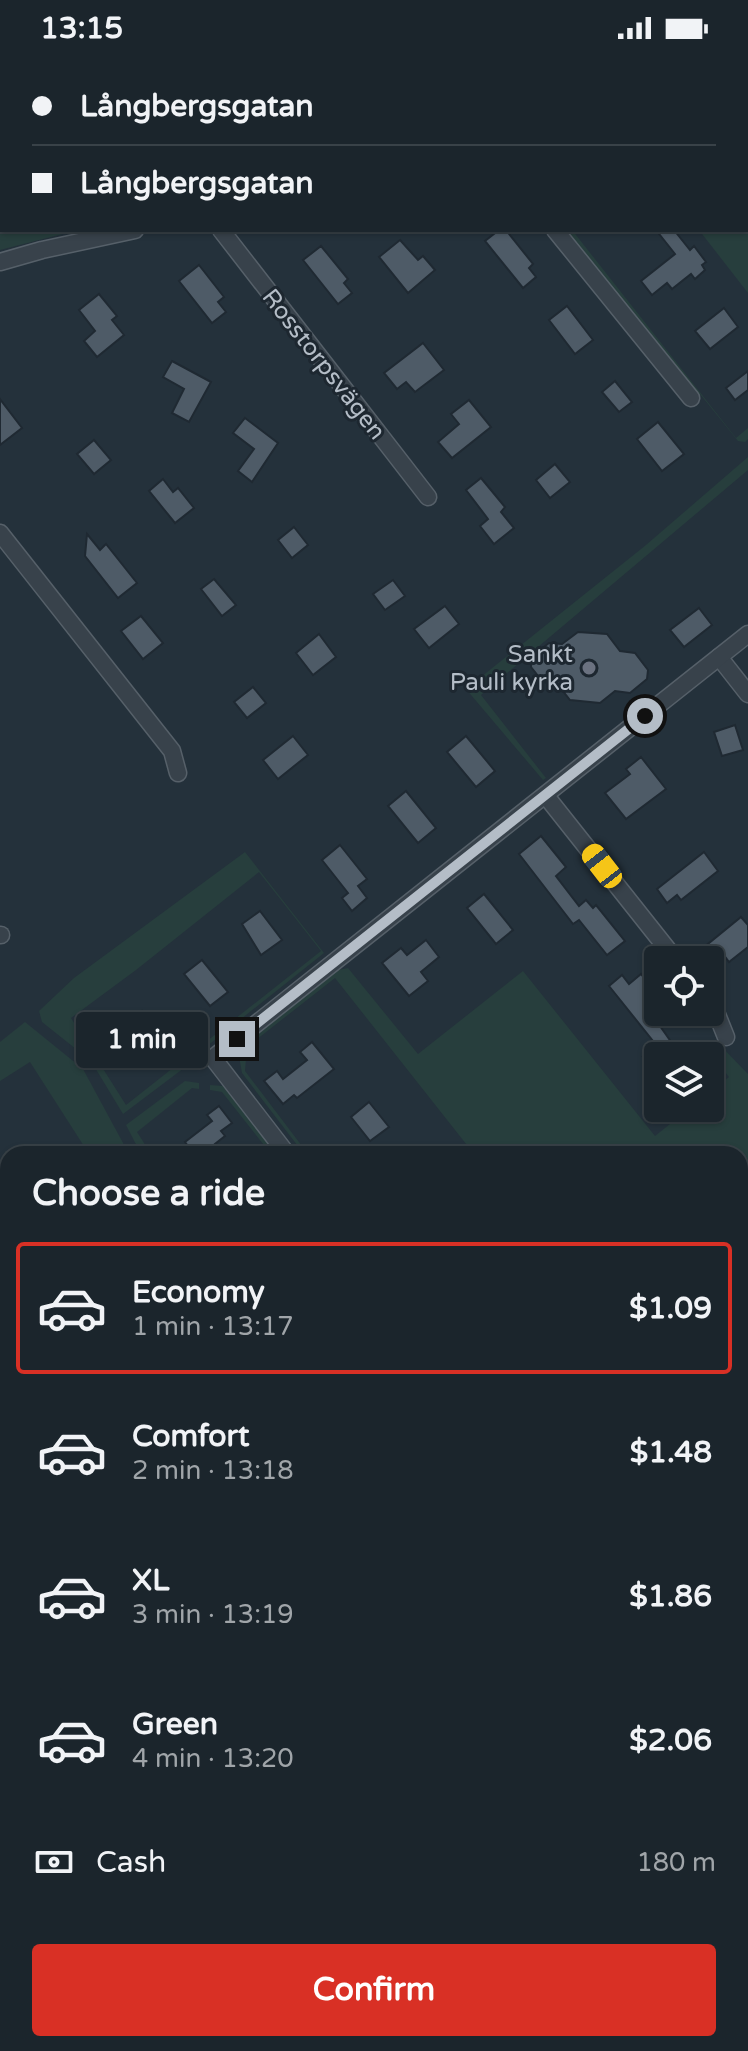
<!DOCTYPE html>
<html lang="en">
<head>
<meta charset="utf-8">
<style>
	:root { --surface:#1b252c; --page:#283138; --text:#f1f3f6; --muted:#a0a5a9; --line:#394248; --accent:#d93025 }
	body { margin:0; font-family:"Varela Round",sans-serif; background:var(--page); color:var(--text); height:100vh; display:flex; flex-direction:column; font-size:30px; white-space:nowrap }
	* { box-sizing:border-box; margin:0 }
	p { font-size:26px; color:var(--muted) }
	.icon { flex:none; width:44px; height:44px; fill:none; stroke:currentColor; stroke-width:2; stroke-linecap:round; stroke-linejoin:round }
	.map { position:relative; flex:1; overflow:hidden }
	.sheet { position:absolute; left:0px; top:1090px; width:748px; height:906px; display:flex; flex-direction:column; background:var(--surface); border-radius:24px 24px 0 0; box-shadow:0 2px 6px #0004,0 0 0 2px var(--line) }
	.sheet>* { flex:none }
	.guide { position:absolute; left:0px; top:0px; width:748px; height:176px; box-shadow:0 2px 6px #0004,0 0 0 2px var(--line); display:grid; align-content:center; height:176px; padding:0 32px; background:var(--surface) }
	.buttons { position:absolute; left:644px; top:890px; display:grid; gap:16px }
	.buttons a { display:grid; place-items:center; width:80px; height:80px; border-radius:8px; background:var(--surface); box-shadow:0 2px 6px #0004,0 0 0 2px var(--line); font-size:40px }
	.end { position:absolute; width:36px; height:36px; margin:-18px; border:10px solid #b4bdc7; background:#111; box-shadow:0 0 0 4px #111 }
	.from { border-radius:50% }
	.bubble { position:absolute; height:56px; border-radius:8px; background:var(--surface); box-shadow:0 2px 6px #0004,0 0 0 2px var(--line); font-size:26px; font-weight:700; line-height:56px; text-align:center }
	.car { position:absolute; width:24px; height:48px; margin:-24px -12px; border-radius:10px; box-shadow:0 0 6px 2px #0007; background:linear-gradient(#f5c518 24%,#345 0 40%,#f5c518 0 76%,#345 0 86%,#f5c518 0) }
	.guide b { display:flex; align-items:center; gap:28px; height:76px; font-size:30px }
	.guide b+b { border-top:2px solid var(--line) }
	.guide i { width:20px; height:20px; background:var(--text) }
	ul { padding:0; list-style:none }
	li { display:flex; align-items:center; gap:24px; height:132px; margin:0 16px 12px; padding:0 16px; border:4px solid transparent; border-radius:8px }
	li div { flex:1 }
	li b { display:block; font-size:30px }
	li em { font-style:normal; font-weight:700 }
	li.active { border-color:var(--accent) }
	li>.icon { width:72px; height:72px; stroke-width:1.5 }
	h2 { padding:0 32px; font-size:36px; line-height:96px }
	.pay { display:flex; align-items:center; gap:20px; height:88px; padding:0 32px; font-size:30px }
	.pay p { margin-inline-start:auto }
	.cta { display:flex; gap:16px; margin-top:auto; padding:16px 32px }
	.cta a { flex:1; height:92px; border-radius:8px; background:var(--accent); color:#fff; font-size:32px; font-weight:700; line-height:92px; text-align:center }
	.status { display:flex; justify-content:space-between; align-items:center; height:56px; padding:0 40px; background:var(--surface); direction:ltr }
	.status svg { height:22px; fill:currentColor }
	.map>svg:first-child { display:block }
	.green { fill:#273e3d; fill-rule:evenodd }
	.building { fill:#4e5b67; stroke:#1f2932; stroke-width:2 }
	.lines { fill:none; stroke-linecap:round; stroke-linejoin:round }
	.minor-casing { stroke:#566069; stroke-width:19 }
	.secondary-casing { stroke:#566069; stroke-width:25 }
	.minor { stroke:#38424b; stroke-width:16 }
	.secondary { stroke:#46525e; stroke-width:22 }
	.route { stroke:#b4bdc7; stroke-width:10 }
	.worship-dot { fill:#6b7280; stroke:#1d2730; stroke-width:3 }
	.labels { text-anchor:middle; stroke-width:6; stroke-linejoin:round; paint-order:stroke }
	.street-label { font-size:24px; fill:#b4bdc7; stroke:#1d2730 }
	.poi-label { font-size:24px; fill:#b4bdc7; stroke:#1d2730; text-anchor:end }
</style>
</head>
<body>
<div class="status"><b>13:15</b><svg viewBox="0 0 49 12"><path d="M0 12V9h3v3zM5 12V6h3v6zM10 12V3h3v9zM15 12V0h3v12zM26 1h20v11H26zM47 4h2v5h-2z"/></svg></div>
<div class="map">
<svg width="748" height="1995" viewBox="0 0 748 1995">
	<rect width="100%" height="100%" fill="#24313b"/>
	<!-- green -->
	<g class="green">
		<path d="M722,0H748V237L699,174H746V2H699Z"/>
		<path d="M0,70H2V174H78L0,194Z"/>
		<path d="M566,174H572L736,382L748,372V383L745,386L738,385L700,338L696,339Z"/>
		<path d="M748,401V414L481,639L546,722L543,724L466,633L646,489Z"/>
		<path d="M245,796L324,897L187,1006L188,1009L123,1058L91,1005L42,966L39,955L74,922ZM259,816L321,895L126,1049L71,962L136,914Z"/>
		<path d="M348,912L418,998L523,915L655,1080L690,1052H710V1036L729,1021L708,994L717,986L748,1018V1187L742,1190L740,1187V1098H474L335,922L247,991L245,1015L308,1098H304L242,1017L239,1000L244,989L338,914Z"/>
		<path d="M25,966L83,1013L129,1098H89L30,1006L0,1025V986Z"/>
		<path d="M185,1025L199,1027V1033L192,1032L137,1076L151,1098H141L126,1069Z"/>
		<path d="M210,1029L223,1030L277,1098H271L222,1036L210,1034Z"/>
		<path d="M748,1314V1618L740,1614V1316Z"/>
		<path d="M8,1617V1764L0,1757V1625Z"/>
		<path d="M748,1688V1853L740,1857V1703Z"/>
	</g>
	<!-- building -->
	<g class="building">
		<path d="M499,174H506L533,208L529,212L536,221L523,232L485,185Z"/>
		<path d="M656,174H674L690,194L694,190L706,206L702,209L705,214L695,223L691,218L672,233L667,227L652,239L641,225L675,198Z"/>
		<path d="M400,184L418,204L423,200L435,214L408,237L379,201Z"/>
		<path d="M321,190L348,223L344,227L352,237L338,248L303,204Z"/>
		<path d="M199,209L224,241L218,246L226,256L212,267L179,225Z"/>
		<path d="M99,238L117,260L112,264L124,279L97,301L84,285L95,275L79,254Z"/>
		<path d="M567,250L593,284L575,298L549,264Z"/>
		<path d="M724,252L738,271L710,293L695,275Z"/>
		<path d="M423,287L444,314L415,336L406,326L397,333L384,317Z"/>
		<path d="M172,305L211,326L189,366L172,357L184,333L163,321Z"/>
		<path d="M748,315V334L735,344L726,332Z"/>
		<path d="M615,325L632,346L619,356L602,336Z"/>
		<path d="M0,343L22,372L0,389Z"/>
		<path d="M469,344L491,371L452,402L438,386L459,368L451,358Z"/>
		<path d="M245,362L278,387L252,426L238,415L254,393L233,377Z"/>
		<path d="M658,366L684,398L662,415L637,383Z"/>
		<path d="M94,384L111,404L94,418L77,398Z"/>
		<path d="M555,408L570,426L550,442L536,424Z"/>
		<path d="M481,422L505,451L501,456L514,472L494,488L480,470L488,463L466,434Z"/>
		<path d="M163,423L173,436L178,432L194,452L175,467L149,435Z"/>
		<path d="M294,471L308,489L292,502L278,484Z"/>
		<path d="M87,478L100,494L106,488L137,527L118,542L85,500Z"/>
		<path d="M214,523L236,549L222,560L201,533Z"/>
		<path d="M393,524L405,540L385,554L373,538Z"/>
		<path d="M445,550L459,568L429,592L414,573Z"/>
		<path d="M699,552L712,569L684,591L670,574Z"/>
		<path d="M141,560L163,587L143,603L121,575Z"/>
		<path d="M578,576L607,578L620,595L635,597L648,614L647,623L630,637L615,635L600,647L570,644L558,629L543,626L531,611L532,600L549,587L562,588Z"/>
		<path d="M319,578L336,601L313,619L296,597Z"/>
		<path d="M253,631L266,647L247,662L234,646Z"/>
		<path d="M735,669L743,694L722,700L714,676Z"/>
		<path d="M293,680L308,699L278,723L263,704Z"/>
		<path d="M466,680L495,715L476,731L447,696Z"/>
		<path d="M641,701L666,733L626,763L605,737L630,718L626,713Z"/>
		<path d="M406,735L436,772L418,787L388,750Z"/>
		<path d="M541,780L566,811L556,820L579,850L586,844L593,852L596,849L625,885L607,899L579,864L573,868L519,798Z"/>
		<path d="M340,789L367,823L358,830L367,842L352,855L342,842L348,837L322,804Z"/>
		<path d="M704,796L718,815L681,844L677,839L667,847L657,833Z"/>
		<path d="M484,838L513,874L496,888L467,852Z"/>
		<path d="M260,855L282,884L261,899L242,868Z"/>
		<path d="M741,861L748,869V891L729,906L723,898L714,905L703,892Z"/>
		<path d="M426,884L439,901L421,916L428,925L409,940L382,907L401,892L407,899Z"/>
		<path d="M202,904L228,936L210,950L184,918Z"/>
		<path d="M641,918L658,940V956L653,960L681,1000H644L657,990L609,930L622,919L629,928Z"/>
		<path d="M142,955L167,987L148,1001L123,970Z"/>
		<path d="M312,986L334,1013L297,1042L294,1039L283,1048L264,1025L277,1015L283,1023L307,1004L300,996Z"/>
		<path d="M369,1046L389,1071L370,1085L351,1061Z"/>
		<path d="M219,1050L232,1067L221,1075L225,1080L215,1088L223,1098H194L185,1086L212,1065L207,1059Z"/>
	</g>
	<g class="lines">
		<defs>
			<g id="minor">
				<path d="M221,174L428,441"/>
				<path d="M555,174L691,342"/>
				<path d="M0,206L42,194L135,174"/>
				<path d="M0,477L172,695L178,717"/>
				<path d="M719,601L748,638"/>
				<path d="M546,740L676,904"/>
				<path d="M0,879H1"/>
				<path d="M710,948L716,956L726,981"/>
				<path d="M287,1098L213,1002L748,578"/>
				<path d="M740,1205L748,1201"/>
				<path d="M740,1977L748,1971"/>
				<path d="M540,1995L545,1988"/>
				<path d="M716,1995L725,1988"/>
			</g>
			<g id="secondary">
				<path d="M296,2L311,0"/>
				<path d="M0,53L2,52"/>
			</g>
		</defs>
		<!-- minor casing -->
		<use href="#minor" class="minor-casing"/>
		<!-- secondary casing -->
		<use href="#secondary" class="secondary-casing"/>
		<!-- minor -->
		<use href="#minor" class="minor"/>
		<!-- secondary -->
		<use href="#secondary" class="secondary"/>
	</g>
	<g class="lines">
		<!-- route -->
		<path class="route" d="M237,983L645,660"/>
	</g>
	<!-- markers -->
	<circle class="worship-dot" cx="589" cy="612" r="8"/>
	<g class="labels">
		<!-- street labels -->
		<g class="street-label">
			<text transform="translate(324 308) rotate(52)" y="8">Rosstorpsvägen</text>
		</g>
		<!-- poi labels -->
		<g class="poi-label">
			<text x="573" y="606">Sankt<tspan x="573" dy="28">Pauli kyrka</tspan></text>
		</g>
	</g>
</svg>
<div class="buttons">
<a><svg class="icon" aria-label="locate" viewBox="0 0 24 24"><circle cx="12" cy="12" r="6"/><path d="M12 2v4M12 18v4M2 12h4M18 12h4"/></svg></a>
<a><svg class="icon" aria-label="layers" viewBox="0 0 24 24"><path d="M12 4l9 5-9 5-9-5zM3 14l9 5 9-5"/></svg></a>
</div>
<i class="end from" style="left:645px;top:660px"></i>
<i class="end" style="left:237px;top:983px"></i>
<div class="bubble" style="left:76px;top:956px;width:132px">1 min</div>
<i class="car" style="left:602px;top:810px;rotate:322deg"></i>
<div class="guide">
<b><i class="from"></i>Långbergsgatan</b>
<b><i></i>Långbergsgatan</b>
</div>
<section class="sheet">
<h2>Choose a ride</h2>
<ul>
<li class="active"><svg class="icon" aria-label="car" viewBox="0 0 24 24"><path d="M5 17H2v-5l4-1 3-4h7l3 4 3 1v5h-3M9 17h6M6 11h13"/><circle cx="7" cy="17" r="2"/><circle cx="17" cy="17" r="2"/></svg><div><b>Economy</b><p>1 min · 13:17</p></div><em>$1.09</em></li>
<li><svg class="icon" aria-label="car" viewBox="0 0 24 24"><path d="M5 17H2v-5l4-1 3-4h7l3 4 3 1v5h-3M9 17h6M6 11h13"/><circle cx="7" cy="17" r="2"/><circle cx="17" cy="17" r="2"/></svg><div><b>Comfort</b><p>2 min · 13:18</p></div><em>$1.48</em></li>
<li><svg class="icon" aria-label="car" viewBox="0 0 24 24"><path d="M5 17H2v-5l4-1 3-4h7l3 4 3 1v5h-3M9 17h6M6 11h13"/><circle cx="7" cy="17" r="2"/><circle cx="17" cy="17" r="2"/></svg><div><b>XL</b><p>3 min · 13:19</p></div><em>$1.86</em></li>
<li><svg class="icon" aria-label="car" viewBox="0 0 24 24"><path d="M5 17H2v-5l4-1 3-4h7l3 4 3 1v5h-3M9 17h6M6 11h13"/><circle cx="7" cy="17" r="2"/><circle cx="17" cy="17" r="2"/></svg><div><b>Green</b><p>4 min · 13:20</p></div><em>$2.06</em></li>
</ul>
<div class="pay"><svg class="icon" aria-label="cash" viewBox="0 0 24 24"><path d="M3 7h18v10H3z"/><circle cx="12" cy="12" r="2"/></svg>Cash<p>180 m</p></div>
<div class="cta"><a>Confirm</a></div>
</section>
</div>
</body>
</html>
